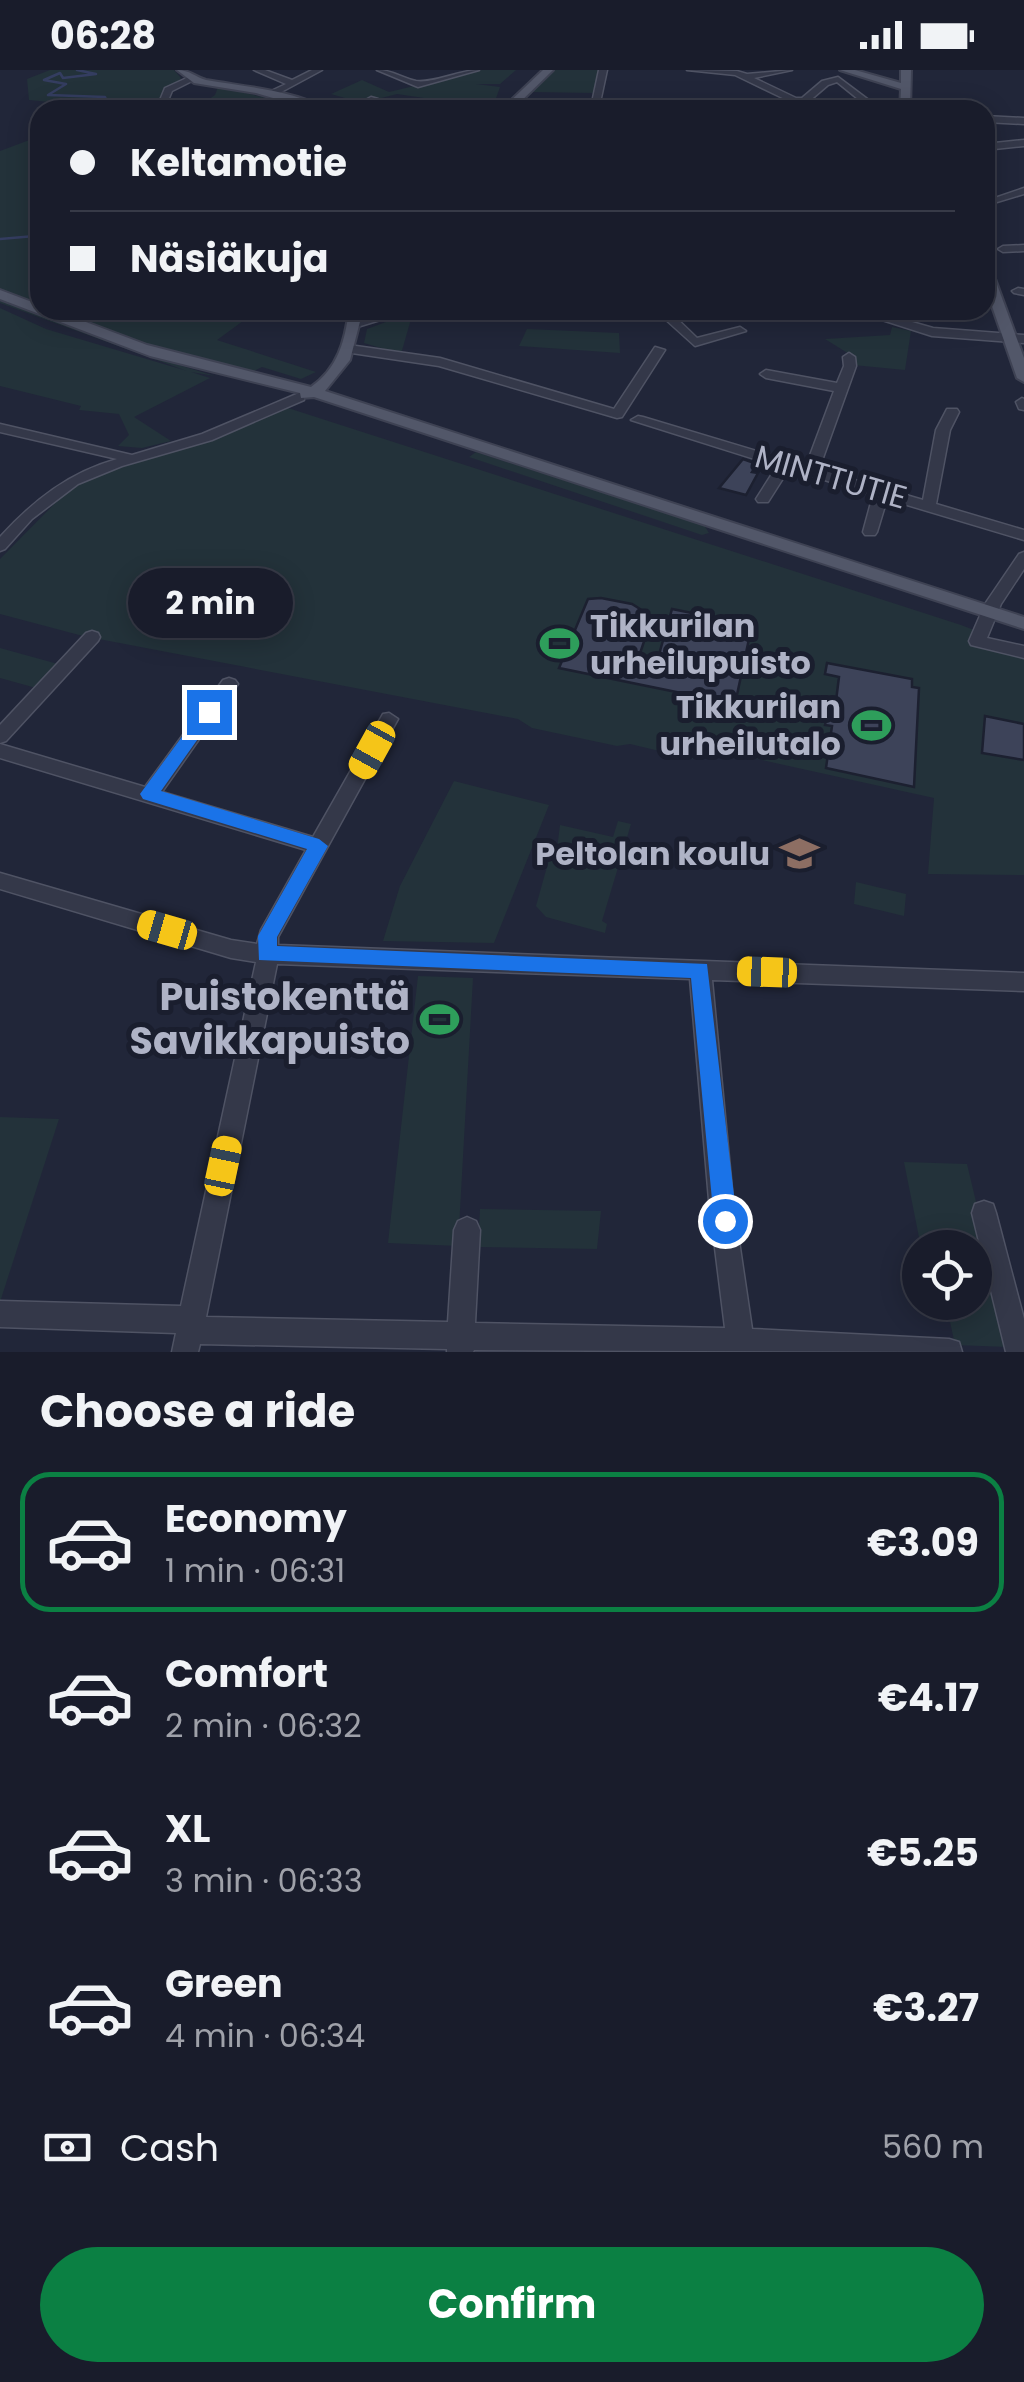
<!DOCTYPE html>
<html lang="en">
<head>
<meta charset="utf-8">
<style>
	:root { --surface:#191c2b; --page:#262937; --text:#f1f3f6; --muted:#9fa1a9; --line:#373a47; --accent:#0b8043 }
	body { margin:0; font-family:Poppins,sans-serif; background:var(--page); color:var(--text); height:100vh; display:flex; flex-direction:column; font-size:38px; white-space:nowrap }
	* { box-sizing:border-box; margin:0 }
	p { font-size:32px; color:var(--muted) }
	.icon { flex:none; width:55px; height:55px; fill:none; stroke:currentColor; stroke-width:2; stroke-linecap:round; stroke-linejoin:round }
	.map { position:relative; height:1282px; overflow:hidden }
	.drawer { display:flex; flex-direction:column; background:var(--surface); flex:1 }
	.drawer>* { flex:none }
	.top-card { position:absolute; left:30px; top:30px; width:965px; height:220px; border-radius:30px; box-shadow:0 5px 25px #0003,0 0 0 2px var(--line); display:grid; align-content:center; height:220px; padding:0 40px; background:var(--surface) }
	.controls { position:absolute; left:902px; top:1160px; display:grid; gap:20px }
	.controls a { display:grid; place-items:center; width:90px; height:90px; border-radius:50%; background:var(--surface); box-shadow:0 5px 25px #0003,0 0 0 2px var(--line); font-size:50px }
	.end { position:absolute; width:45px; height:45px; margin:-22px; border:12px solid #1a73e8; background:#fff; box-shadow:0 0 0 5px #fff }
	.from { border-radius:50% }
	.bubble { position:absolute; height:70px; border-radius:35px; background:var(--surface); box-shadow:0 5px 25px #0003,0 0 0 2px var(--line); font-size:32px; font-weight:700; line-height:70px; text-align:center }
	.car { position:absolute; width:30px; height:60px; margin:-30px -15px; border-radius:12px; box-shadow:0 0 8px 2px #0007; background:linear-gradient(#f5c518 24%,#345 0 40%,#f5c518 0 76%,#345 0 86%,#f5c518 0) }
	.top-card b { display:flex; align-items:center; gap:35px; height:95px; font-size:38px }
	.top-card b+b { border-top:2px solid var(--line) }
	.top-card i { width:25px; height:25px; background:var(--text) }
	ul { padding:0; list-style:none }
	li { display:flex; align-items:center; gap:30px; height:140px; margin:0 20px 15px; padding:0 20px; border:5px solid transparent; border-radius:30px }
	li div { flex:1 }
	li b { display:block; font-size:38px }
	li em { font-style:normal; font-weight:700 }
	li.selected { border-color:var(--accent) }
	li>.icon { width:90px; height:90px; stroke-width:1.5 }
	h2 { padding:0 40px; font-size:45px; line-height:120px }
	.pay { display:flex; align-items:center; gap:25px; height:110px; padding:0 40px; font-size:38px }
	.pay p { margin-inline-start:auto }
	.primary-button { display:flex; gap:20px; margin-top:auto; padding:20px 40px }
	.primary-button a { flex:1; height:115px; border-radius:60px; background:var(--accent); color:#fff; font-size:40px; font-weight:700; line-height:115px; text-align:center }
	.status { display:flex; justify-content:space-between; align-items:center; height:70px; padding:0 50px; background:var(--surface); direction:ltr }
	.status svg { height:28px; fill:currentColor }
	.map>svg:first-child { display:block }
	.green { fill:#23323a }
	.lines { fill:none; stroke-linecap:round; stroke-linejoin:round }
	.stream { stroke:#343d60; stroke-width:2.5 }
	.building { fill:#3d4359; stroke:#1c2030; stroke-width:2.5 }
	.minor-casing { stroke:#4f5364; stroke-width:3 }
	.major-casing { stroke:#3e4253; stroke-width:4 }
	.minor { fill:#343849; fill-rule:evenodd }
	.major { fill:#525769; fill-rule:evenodd }
	.route { fill:#1a73e8 }
	.labels { text-anchor:middle; stroke-width:10; stroke-linejoin:round; paint-order:stroke }
	.street-label { font-size:32px; fill:#afb3c6; stroke:#1a1e2e }
	.poi-label { font-size:32px; font-weight:bold; fill:#afb3c6; stroke:#1a1e2e; text-anchor:end }
	.near-poi-label { font-size:38px; font-weight:bold; fill:#afb3c6; stroke:#1a1e2e; text-anchor:end }
</style>
</head>
<body>
<div class="status"><b>06:28</b><svg viewBox="0 0 49 12"><path d="M0 12V9h3v3zM5 12V6h3v6zM10 12V3h3v9zM15 12V0h3v12zM26 1h20v11H26zM47 4h2v5h-2z"/></svg></div>
<div class="map">
<svg width="1024" height="1282" viewBox="0 0 1024 1282">
	<rect width="100%" height="100%" fill="#212639"/>
	<!-- green -->
	<g class="green">
		<path d="M50,0H174L181,8L157,40H81L79,35L29,30L27,9Z"/>
		<path d="M481,0H516L500,14H476L500,17L492,40L434,39L437,30L397,24L362,33L331,24L362,10L389,22Z"/>
		<path d="M555,0H601L595,23L529,22Z"/>
		<path d="M218,17L280,31L274,38L193,40L215,25Z"/>
		<path d="M40,66V237L0,219V81Z"/>
		<path d="M0,228L139,283L215,306L191,302L210,308L134,347L171,371L142,378L118,376L129,365L119,344L79,340L81,336L0,316V238L46,259L187,301L0,233Z"/>
		<path d="M45,240H258L217,270L316,302L301,309L262,297L254,301L144,274Z"/>
		<path d="M413,242L401,284L364,273L367,259Z"/>
		<path d="M892,257L911,261L905,300L853,295L854,287L825,269L890,265Z"/>
		<path d="M527,259L619,263L620,283L519,276Z"/>
		<path d="M288,338L961,555L987,565L986,577L1024,588V805L928,804L934,728L698,676L693,689L630,674L617,676L532,658L518,649L83,566L0,544V489L72,416L111,398L217,368Z"/>
		<path d="M476,382L704,455L709,463L702,465L469,387Z"/>
		<path d="M0,578L58,594L36,618L0,608Z"/>
		<path d="M454,711L549,735L494,873L383,871L400,816Z"/>
		<path d="M618,751L631,754L602,851L607,854L605,863L546,847L536,836L552,779H557L560,755L613,767Z"/>
		<path d="M856,812L906,824L904,846L854,834Z"/>
		<path d="M418,906L473,908L458,1176L388,1173Z"/>
		<path d="M0,1047L59,1049L0,1232Z"/>
		<path d="M904,1092L967,1094L1009,1270L1007,1277L955,1275L946,1233L975,1232V1178L921,1177Z"/>
		<path d="M480,1139L601,1141L597,1179L478,1177Z"/>
	</g>
	<g class="lines">
		<!-- stream -->
		<g class="stream">
			<path d="M77,0L96,4L63,8L60,3L44,10L66,14L48,25L105,27L108,35L120,40"/>
			<path d="M40,114V118"/>
			<path d="M40,138L34,143L40,145"/>
			<path d="M0,169L35,166L32,160L40,156"/>
		</g>
	</g>
	<!-- building -->
	<g class="building">
		<path d="M743,389L757,394L752,402L758,403L746,425L719,418Z"/>
		<path d="M601,528L632,534L640,539L636,548L651,551L635,598L654,602L672,539L752,555L735,634L559,598L588,529Z"/>
		<path d="M827,593L912,609V617L919,618L914,717L826,698L832,656L825,655L828,638L835,639L839,607L825,604Z"/>
		<path d="M985,646L1024,654V690L982,683Z"/>
	</g>
	<g class="lines">
		<defs>
			<g id="minor">
				<path d="M254,0H265L292,10L312,0H322L272,27L269,22L286,14Z"/>
				<path d="M377,0C392,0 402,8 416,11C432,14 460,0 479,0L418,17Z"/>
				<path d="M599,0H607L601,28L597,31L593,28Z"/>
				<path d="M687,0L737,1L747,4L792,0L754,8L796,28H802L822,11L838,7L870,31L863,33L837,12L828,15L807,33L795,34L735,5Z"/>
				<path d="M189,7L196,9L172,21L164,40H156L165,18Z"/>
				<path d="M371,27L378,29L359,40H348Z"/>
				<path d="M288,28L295,30L283,40H273Z"/>
				<path d="M985,46L1024,48V54L985,52Z"/>
				<path d="M1024,70V76L985,80V74Z"/>
				<path d="M1024,118V124L997,132L992,129Z"/>
				<path d="M1024,175V181L1003,182L998,179L1003,176Z"/>
				<path d="M1018,218L1024,219V225L1014,223L1012,221Z"/>
				<path d="M394,240H413L354,258L348,254Z"/>
				<path d="M655,240H668L697,268L740,257L746,261L695,276Z"/>
				<path d="M851,240H870L933,258L1024,265V273L932,266Z"/>
				<path d="M349,275L440,288L614,339L655,277L665,280L622,347L617,348L439,296L345,282L343,279Z"/>
				<path d="M849,283L855,287L856,296L819,399L878,417H887L889,420L923,430L936,360L947,339H957L959,342L950,360L936,434L1024,460V470L887,429L877,462L875,465H865L863,462L873,425L789,399L768,432H758L756,429L777,396L631,350L638,346L643,347L806,396L834,321L766,308L760,304L766,300L837,313L844,296L843,287Z"/>
				<path d="M299,323L304,324V330L212,370L122,396L78,414L32,449L5,479L0,481V467C34,430 68,403 117,389L0,362V354L132,385L202,364Z"/>
				<path d="M1022,328L1024,329V340L1019,339L1016,332Z"/>
				<path d="M1024,482V499L1001,534L987,568L1024,576V588L971,575L969,571L985,534L1019,484Z"/>
				<path d="M92,561L98,563L100,567L98,571L6,671L0,673V655L86,563Z"/>
				<path d="M229,608L235,610L238,614L235,618L162,722L313,767L383,644L389,643L398,649L278,867V875L1024,903V921L712,910L733,1130L752,1259L949,1269L959,1272L962,1282L474,1280L473,1282H447V1279L200,1274L198,1282H172L176,1263L0,1257V1231L181,1236L256,892L231,888L0,819V803L231,870L257,874L261,860L306,780L0,688V674L145,717L223,610ZM277,894L690,909L709,1130L725,1258L475,1253L480,1160L476,1151L467,1147L458,1151L454,1160L448,1252L206,1247Z"/>
				<path d="M984,1131L993,1134L996,1143L1024,1249V1282H1006L972,1143L975,1134Z"/>
			</g>
			<g id="major">
				<path d="M177,0C190,0 195,7 206,10C246,17 293,20 329,40H314L256,23L194,13Z"/>
				<path d="M543,0H553L512,40H501Z"/>
				<path d="M840,0H855L901,13V0H911L910,40H900L901,19Z"/>
				<path d="M985,194L991,198L1024,288V312L1017,308L985,216Z"/>
				<path d="M0,220L40,235V240H54L147,275L311,317C338,298 345,271 349,240H363L350,290L325,321L1024,547V559L314,327L301,328L300,323L150,286L0,229Z"/>
			</g>
		</defs>
		<!-- minor casing -->
		<use href="#minor" class="minor-casing"/>
		<!-- major casing -->
		<use href="#major" class="major-casing"/>
		<!-- minor -->
		<use href="#minor" class="minor"/>
		<!-- major -->
		<use href="#major" class="major"/>
	</g>
	<!-- route -->
	<path class="route" d="M203,638L217,642L161,721L319,769L328,776L277,867V876L707,894L737,1151L733,1159H717L714,1151L691,908L259,890L258,866L307,779L143,729L140,724Z"/>
	<!-- icons -->
	<defs>
		<symbol id="stadium-bare" viewBox="-9 -9 18 18"><path d="M0-5a6.5 5 0 1 0 0 10a6.5 5 0 1 0 0-10ZM-3.5-1.8h7v3.6h-7Z" fill="#2e9e5b" stroke="#1a1e2e" stroke-width="2.5" paint-order="stroke"/></symbol>
		<symbol id="school-bare" viewBox="-9 -9 18 18"><path d="M0-5L7-2L0 1L-7-2ZM-4 1L0 2.5L4 1V4Q0 6-4 4Z" fill="#8d6e63" stroke="#1a1e2e" stroke-width="2.5" paint-order="stroke"/></symbol>
	</defs>
	<g fill-rule="evenodd">
		<use href="#stadium-bare" x="532" y="546" width="55" height="55"/>
		<use href="#stadium-bare" x="844" y="628" width="55" height="55"/>
		<use href="#school-bare" x="772" y="756" width="55" height="55"/>
		<use href="#stadium-bare" x="412" y="922" width="55" height="55"/>
	</g>
	<g class="labels">
		<!-- street labels -->
		<g class="street-label">
			<text transform="translate(831 407) rotate(16)" y="11">MINTTUTIE</text>
		</g>
		<!-- poi labels -->
		<g class="poi-label">
			<text x="590" y="567" text-anchor="start">Tikkurilan<tspan x="590" dy="37">urheilupuisto</tspan></text>
			<text x="841" y="648">Tikkurilan<tspan x="841" dy="37">urheilutalo</tspan></text>
			<text x="770" y="795">Peltolan koulu</text>
		</g>
		<!-- near-poi labels -->
		<g class="near-poi-label">
			<text x="410" y="940">Puistokenttä<tspan x="410" dy="44">Savikkapuisto</tspan></text>
		</g>
	</g>
</svg>
<div class="controls">
<a><svg class="icon" aria-label="locate" viewBox="0 0 24 24"><circle cx="12" cy="12" r="6"/><path d="M12 2v4M12 18v4M2 12h4M18 12h4"/></svg></a>
</div>
<i class="end from" style="left:725px;top:1151px"></i>
<i class="end" style="left:209px;top:642px"></i>
<div class="bubble" style="left:128px;top:498px;width:165px">2 min</div>
<i class="car" style="left:372px;top:680px;rotate:209deg"></i>
<i class="car" style="left:167px;top:860px;rotate:286deg"></i>
<i class="car" style="left:767px;top:902px;rotate:272deg"></i>
<i class="car" style="left:223px;top:1096px;rotate:12deg"></i>
<div class="top-card">
<b><i class="from"></i>Keltamotie</b>
<b><i></i>Näsiäkuja</b>
</div>
</div>
<section class="drawer">
<h2>Choose a ride</h2>
<ul>
<li class="selected"><svg class="icon" aria-label="car" viewBox="0 0 24 24"><path d="M5 17H2v-5l4-1 3-4h7l3 4 3 1v5h-3M9 17h6M6 11h13"/><circle cx="7" cy="17" r="2"/><circle cx="17" cy="17" r="2"/></svg><div><b>Economy</b><p>1 min · 06:31</p></div><em>€3.09</em></li>
<li><svg class="icon" aria-label="car" viewBox="0 0 24 24"><path d="M5 17H2v-5l4-1 3-4h7l3 4 3 1v5h-3M9 17h6M6 11h13"/><circle cx="7" cy="17" r="2"/><circle cx="17" cy="17" r="2"/></svg><div><b>Comfort</b><p>2 min · 06:32</p></div><em>€4.17</em></li>
<li><svg class="icon" aria-label="car" viewBox="0 0 24 24"><path d="M5 17H2v-5l4-1 3-4h7l3 4 3 1v5h-3M9 17h6M6 11h13"/><circle cx="7" cy="17" r="2"/><circle cx="17" cy="17" r="2"/></svg><div><b>XL</b><p>3 min · 06:33</p></div><em>€5.25</em></li>
<li><svg class="icon" aria-label="car" viewBox="0 0 24 24"><path d="M5 17H2v-5l4-1 3-4h7l3 4 3 1v5h-3M9 17h6M6 11h13"/><circle cx="7" cy="17" r="2"/><circle cx="17" cy="17" r="2"/></svg><div><b>Green</b><p>4 min · 06:34</p></div><em>€3.27</em></li>
</ul>
<div class="pay"><svg class="icon" aria-label="cash" viewBox="0 0 24 24"><path d="M3 7h18v10H3z"/><circle cx="12" cy="12" r="2"/></svg>Cash<p>560 m</p></div>
<div class="primary-button"><a>Confirm</a></div>
</section>
</body>
</html>
